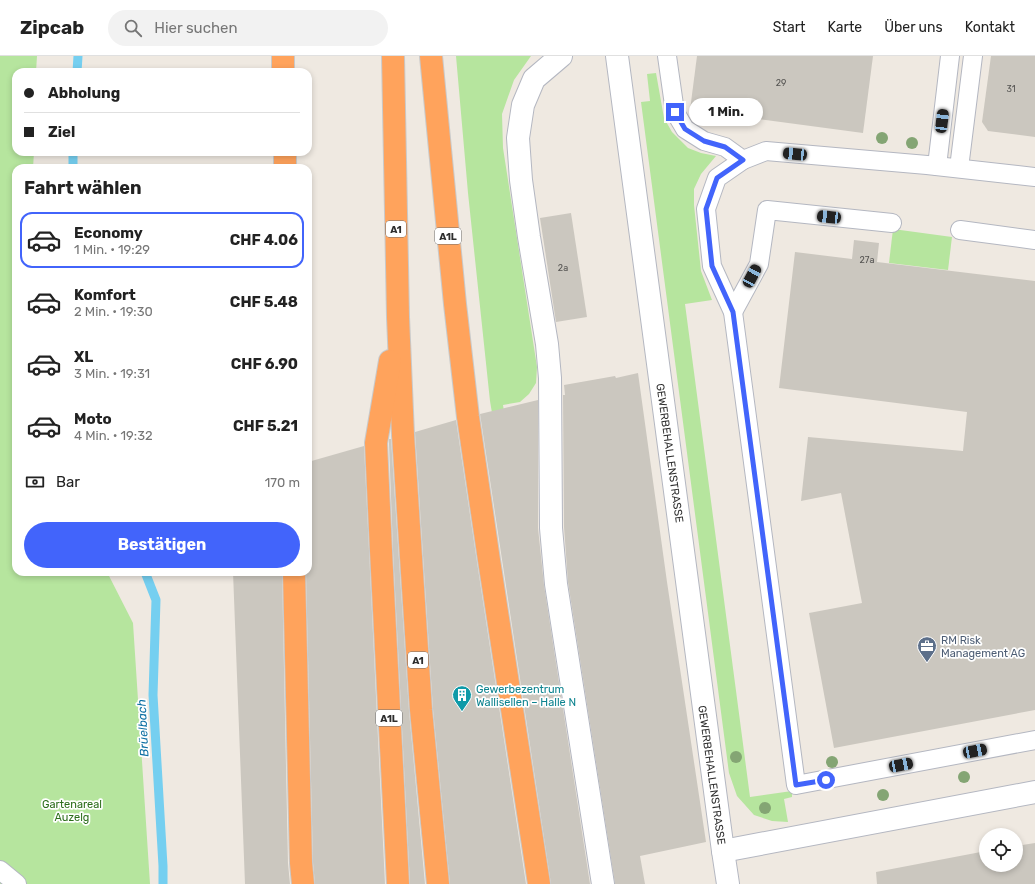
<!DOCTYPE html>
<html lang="de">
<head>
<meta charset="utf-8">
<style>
	:root { --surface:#fff; --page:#f2f2f2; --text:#222; --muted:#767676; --line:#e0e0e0; --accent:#4264fb }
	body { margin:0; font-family:Rubik,sans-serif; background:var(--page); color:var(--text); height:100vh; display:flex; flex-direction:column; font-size:15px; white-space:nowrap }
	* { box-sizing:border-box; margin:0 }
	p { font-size:13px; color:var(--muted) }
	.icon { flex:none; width:22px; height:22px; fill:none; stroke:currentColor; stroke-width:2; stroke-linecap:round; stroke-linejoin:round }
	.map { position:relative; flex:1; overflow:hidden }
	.panel { position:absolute; left:12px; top:108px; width:300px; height:412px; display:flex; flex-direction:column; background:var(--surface); border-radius:12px; box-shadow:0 2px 6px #0003 }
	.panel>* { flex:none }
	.hud { position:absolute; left:12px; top:12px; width:300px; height:88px; border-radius:12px; box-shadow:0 2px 6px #0003; display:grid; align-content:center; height:88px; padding:0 12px; background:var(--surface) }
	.buttons { position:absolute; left:979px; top:772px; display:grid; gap:8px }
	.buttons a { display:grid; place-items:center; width:44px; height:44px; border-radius:50%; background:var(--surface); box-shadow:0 2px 6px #0003; font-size:20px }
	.end { position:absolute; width:18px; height:18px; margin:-9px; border:5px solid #4264fb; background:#fff; box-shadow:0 0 0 2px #fff }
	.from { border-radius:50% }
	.bubble { position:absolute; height:28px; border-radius:14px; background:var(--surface); box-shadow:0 2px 6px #0003; font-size:13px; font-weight:700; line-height:28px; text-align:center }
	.car { position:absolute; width:12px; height:24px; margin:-12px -6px; border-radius:5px; box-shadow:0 0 3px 1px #0007; background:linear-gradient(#222 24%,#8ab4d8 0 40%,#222 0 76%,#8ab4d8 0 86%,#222 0) }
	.hud b { display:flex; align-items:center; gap:14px; height:38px; font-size:15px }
	.hud b+b { border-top:1px solid var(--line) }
	.hud i { width:10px; height:10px; background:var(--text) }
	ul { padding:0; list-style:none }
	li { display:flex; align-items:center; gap:12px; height:56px; margin:0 8px 6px; padding:0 4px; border:2px solid transparent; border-radius:12px }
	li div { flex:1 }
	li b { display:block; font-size:15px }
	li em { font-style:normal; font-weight:700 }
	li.on { border-color:var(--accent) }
	li>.icon { width:36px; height:36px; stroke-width:1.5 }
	h2 { padding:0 12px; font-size:18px; line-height:48px }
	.pay { display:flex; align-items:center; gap:10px; height:44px; padding:0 12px; font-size:15px }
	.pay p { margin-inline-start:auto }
	.action { display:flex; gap:8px; margin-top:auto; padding:8px 12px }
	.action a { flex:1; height:46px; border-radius:24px; background:var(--accent); color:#fff; font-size:16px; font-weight:700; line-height:46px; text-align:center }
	header { display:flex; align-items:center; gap:24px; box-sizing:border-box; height:56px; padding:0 20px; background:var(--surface); border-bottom:1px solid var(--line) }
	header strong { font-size:19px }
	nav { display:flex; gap:22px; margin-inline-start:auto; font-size:14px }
	.search { width:280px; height:36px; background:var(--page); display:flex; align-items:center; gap:10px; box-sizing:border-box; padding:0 14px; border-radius:22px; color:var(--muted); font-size:15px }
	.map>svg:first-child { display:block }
	.green { fill:#b6e59e }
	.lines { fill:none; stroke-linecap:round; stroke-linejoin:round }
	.stream { stroke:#75cff0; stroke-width:9 }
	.building { fill:#cbc7bf }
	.service-casing { stroke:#b4b7c1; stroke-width:20 }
	.minor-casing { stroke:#b4b7c1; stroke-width:24 }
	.motorway-casing { stroke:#c9c9c9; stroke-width:24 }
	.service { stroke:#fff; stroke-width:18 }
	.minor { stroke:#fff; stroke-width:22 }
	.motorway { stroke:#ffa35c; stroke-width:22 }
	.tree { fill:#84a574 }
	.route { stroke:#4264fb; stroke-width:5 }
	.labels { text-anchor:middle; stroke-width:3.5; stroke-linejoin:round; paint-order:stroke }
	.number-label { font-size:9px; fill:#555452 }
	.shield { fill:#fff; stroke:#6d6d6d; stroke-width:1 }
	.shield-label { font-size:10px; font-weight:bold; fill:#2e2e2e }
	.street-label { font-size:11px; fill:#2e2e2e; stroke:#fff }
	.service-label { font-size:11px; fill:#4e5e75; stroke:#fff; text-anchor:start }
	.culture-label { font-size:11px; fill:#0d838f; stroke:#fff; text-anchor:start }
	.park-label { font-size:11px; fill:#2c6e1b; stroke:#fff }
	.water-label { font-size:12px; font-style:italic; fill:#0d6fa3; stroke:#fff }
</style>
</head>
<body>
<header>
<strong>Zipcab</strong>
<div class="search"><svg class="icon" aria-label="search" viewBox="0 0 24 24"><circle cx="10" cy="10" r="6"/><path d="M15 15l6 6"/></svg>Hier suchen</div>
<nav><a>Start</a><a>Karte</a><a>Über uns</a><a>Kontakt</a></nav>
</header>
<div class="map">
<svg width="1035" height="828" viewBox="0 0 1035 828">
	<rect width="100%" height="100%" fill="#efe9e1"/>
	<!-- green -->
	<g class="green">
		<path d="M0,0H37L36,16H16V96H34L33,112H16V516H107L133,567L150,828H0Z"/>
		<path d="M456,0H531L514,24L502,58L503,92L537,311L536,327L529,338L520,346L503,349L529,519L506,441L490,345L468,137Z"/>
		<path d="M656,17L664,62L672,76L688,92L701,97L716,100L701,118L694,133V149L701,215L712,244L685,248L750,741L792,735V741L784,743L788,766L772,765L754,759L737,740L729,717L641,46L650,45L647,18Z"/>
		<path d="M893,173L952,181L948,214L889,207Z"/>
	</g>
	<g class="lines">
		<!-- stream -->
		<g class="stream">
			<path d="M77,16L78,0"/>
			<path d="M73,96V112"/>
			<path d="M145,516L156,544L153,639L163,810V828"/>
		</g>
	</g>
	<!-- building -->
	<g class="building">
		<path d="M697,0H873L863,77L690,54Z"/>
		<path d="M991,0H1035V81L988,75L982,66Z"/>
		<path d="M571,157L587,261L556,266L540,162Z"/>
		<path d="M854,184L879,187L877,206L1035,225V654L834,692L809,557L862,547L841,437L801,445L808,381L963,395L967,356L779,332L795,196L852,203Z"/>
		<path d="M638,317L667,526L706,786L640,800L645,828H615L568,526L564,471L563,339H565L564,329L615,320L616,322Z"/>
		<path d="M538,344V472L544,529L590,828H551L480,358Z"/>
		<path d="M456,364L477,506L526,828H450L433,653L415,376Z"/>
		<path d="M389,383H391L409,655L425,828H410L393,494L389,388Z"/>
		<path d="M364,390L385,828H315L313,806L306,516H308V406Z"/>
		<path d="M233,516H282L288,807L290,828H245Z"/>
		<path d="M1035,787V828H877L876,816L986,795V809H1016V790Z"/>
	</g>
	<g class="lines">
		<defs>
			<g id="service">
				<path d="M667,0L675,56L685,73L704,85L725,91L743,104"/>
				<path d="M937,110L950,0"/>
				<path d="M959,112L973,0"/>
				<path d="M1035,121L927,109L766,95L743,104L717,122L706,153L712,210L733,256L796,729L1035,684"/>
				<path d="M960,174L1035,184"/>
				<path d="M733,256L759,208L767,154L892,167"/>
				<path d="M0,814L17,828"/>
			</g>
			<g id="minor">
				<path d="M561,0L534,23L523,49L518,82L521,124L529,181L547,288L550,322L551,472L556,528L603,828"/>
				<path d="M617,0L723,795L728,828"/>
				<path d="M723,795L1035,736"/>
			</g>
			<g id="motorway">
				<path d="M283,0V16"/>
				<path d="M393,0L398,261L403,379L421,654L438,828"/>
				<path d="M431,0L455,248L468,361L489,504L539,828"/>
				<path d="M285,96V112"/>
				<path d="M390,305L376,387L381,495L398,828"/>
				<path d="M294,516L301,807L303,828"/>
			</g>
		</defs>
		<!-- service casing -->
		<use href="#service" class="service-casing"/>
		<!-- minor casing -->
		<use href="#minor" class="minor-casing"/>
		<!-- motorway casing -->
		<use href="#motorway" class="motorway-casing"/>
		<!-- service -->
		<use href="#service" class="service"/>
		<!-- minor -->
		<use href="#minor" class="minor"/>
		<!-- motorway -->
		<use href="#motorway" class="motorway"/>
	</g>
	<!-- trees -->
	<g class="tree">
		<circle cx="882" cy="82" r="6"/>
		<circle cx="912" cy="87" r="6"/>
		<circle cx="736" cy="701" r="6"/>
		<circle cx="832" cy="706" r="6"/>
		<circle cx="964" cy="721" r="6"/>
		<circle cx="883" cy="739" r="6"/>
		<circle cx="765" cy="752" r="6"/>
	</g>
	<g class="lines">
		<!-- route -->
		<path class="route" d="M675,56L685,73L704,85L725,91L743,104L717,122L706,153L712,210L733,256L796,729L826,724"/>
	</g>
	<!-- icons -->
	<defs>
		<symbol id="office-pin" viewBox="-11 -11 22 30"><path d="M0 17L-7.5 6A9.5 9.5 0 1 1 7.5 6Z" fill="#5c6f8a" stroke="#fff"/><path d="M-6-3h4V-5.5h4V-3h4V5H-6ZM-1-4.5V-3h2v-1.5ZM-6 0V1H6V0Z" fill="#fff"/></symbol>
		<symbol id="building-pin" viewBox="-11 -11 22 30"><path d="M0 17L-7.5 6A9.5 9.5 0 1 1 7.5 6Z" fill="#0f9aa8" stroke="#fff"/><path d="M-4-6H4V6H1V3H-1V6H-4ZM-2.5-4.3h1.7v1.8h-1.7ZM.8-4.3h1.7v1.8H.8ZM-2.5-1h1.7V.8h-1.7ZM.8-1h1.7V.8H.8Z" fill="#fff"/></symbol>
	</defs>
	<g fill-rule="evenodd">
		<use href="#office-pin" x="916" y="579" width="22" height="30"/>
		<use href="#building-pin" x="451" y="628" width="22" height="30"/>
	</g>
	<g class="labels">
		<!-- number labels -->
		<g class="number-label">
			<text x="781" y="30">29</text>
			<text x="1011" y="36">31</text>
			<text x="867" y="207">27a</text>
			<text x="563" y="215">2a</text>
		</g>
		<!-- shield labels -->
		<g class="shield">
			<rect x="386" y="165" width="20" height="16" rx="3"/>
			<rect x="435" y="172" width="26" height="16" rx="3"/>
			<rect x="408" y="596" width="20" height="16" rx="3"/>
			<rect x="376" y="654" width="26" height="16" rx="3"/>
		</g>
		<g class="shield-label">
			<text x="396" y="177">A1</text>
			<text x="448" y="184">A1L</text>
			<text x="418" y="608">A1</text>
			<text x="389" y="666">A1L</text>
		</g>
		<!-- street labels -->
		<g class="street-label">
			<text transform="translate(670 397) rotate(82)" y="4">GEWERBEHALLENSTRASSE</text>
			<text transform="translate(712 719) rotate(82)" y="4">GEWERBEHALLENSTRASSE</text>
		</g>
		<!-- service labels -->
		<g class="service-label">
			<text x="941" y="588">RM Risk<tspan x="941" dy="13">Management AG</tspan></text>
		</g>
		<!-- culture labels -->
		<g class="culture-label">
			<text x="476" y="637">Gewerbezentrum<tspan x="476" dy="13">Wallisellen – Halle N</tspan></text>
		</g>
		<!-- park labels -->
		<g class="park-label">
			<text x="72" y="752">Gartenareal<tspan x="72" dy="13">Auzelg</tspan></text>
		</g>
		<!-- water labels -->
		<g class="water-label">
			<text transform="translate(143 672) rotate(-93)" y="4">Brüelbach</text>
		</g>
	</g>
</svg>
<div class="buttons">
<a><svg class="icon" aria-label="locate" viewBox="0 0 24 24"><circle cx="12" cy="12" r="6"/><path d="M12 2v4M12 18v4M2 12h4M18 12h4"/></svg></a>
</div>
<i class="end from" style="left:826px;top:724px"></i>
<i class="end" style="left:675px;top:56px"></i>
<div class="bubble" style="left:689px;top:42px;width:74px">1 Min.</div>
<i class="car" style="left:942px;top:65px;rotate:7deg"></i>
<i class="car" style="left:795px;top:98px;rotate:275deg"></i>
<i class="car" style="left:829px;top:161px;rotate:276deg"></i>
<i class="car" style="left:752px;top:220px;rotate:28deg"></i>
<i class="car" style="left:975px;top:695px;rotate:79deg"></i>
<i class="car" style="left:901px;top:709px;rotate:79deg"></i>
<div class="hud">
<b><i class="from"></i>Abholung</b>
<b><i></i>Ziel</b>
</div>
<section class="panel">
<h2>Fahrt wählen</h2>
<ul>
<li class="on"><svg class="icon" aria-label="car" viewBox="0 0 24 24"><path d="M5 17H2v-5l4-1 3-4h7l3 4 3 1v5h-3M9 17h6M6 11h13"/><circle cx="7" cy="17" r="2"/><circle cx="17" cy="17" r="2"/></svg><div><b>Economy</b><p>1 Min. · 19:29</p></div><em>CHF 4.06</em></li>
<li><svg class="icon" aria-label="car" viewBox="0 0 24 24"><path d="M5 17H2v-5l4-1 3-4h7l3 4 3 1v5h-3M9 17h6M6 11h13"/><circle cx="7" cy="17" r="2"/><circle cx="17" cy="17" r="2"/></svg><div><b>Komfort</b><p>2 Min. · 19:30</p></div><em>CHF 5.48</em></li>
<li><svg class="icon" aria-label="car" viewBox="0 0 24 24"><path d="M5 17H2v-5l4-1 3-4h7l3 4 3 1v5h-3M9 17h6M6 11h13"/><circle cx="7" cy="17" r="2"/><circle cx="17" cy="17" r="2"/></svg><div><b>XL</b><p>3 Min. · 19:31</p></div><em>CHF 6.90</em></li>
<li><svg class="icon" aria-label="car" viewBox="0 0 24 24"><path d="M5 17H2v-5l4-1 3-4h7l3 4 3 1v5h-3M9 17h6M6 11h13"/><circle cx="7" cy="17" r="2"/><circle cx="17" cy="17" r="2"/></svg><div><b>Moto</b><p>4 Min. · 19:32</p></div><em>CHF 5.21</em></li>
</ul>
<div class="pay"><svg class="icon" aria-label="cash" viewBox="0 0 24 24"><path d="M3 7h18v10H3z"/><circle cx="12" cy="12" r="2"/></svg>Bar<p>170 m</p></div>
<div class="action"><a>Bestätigen</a></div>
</section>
</div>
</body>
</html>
